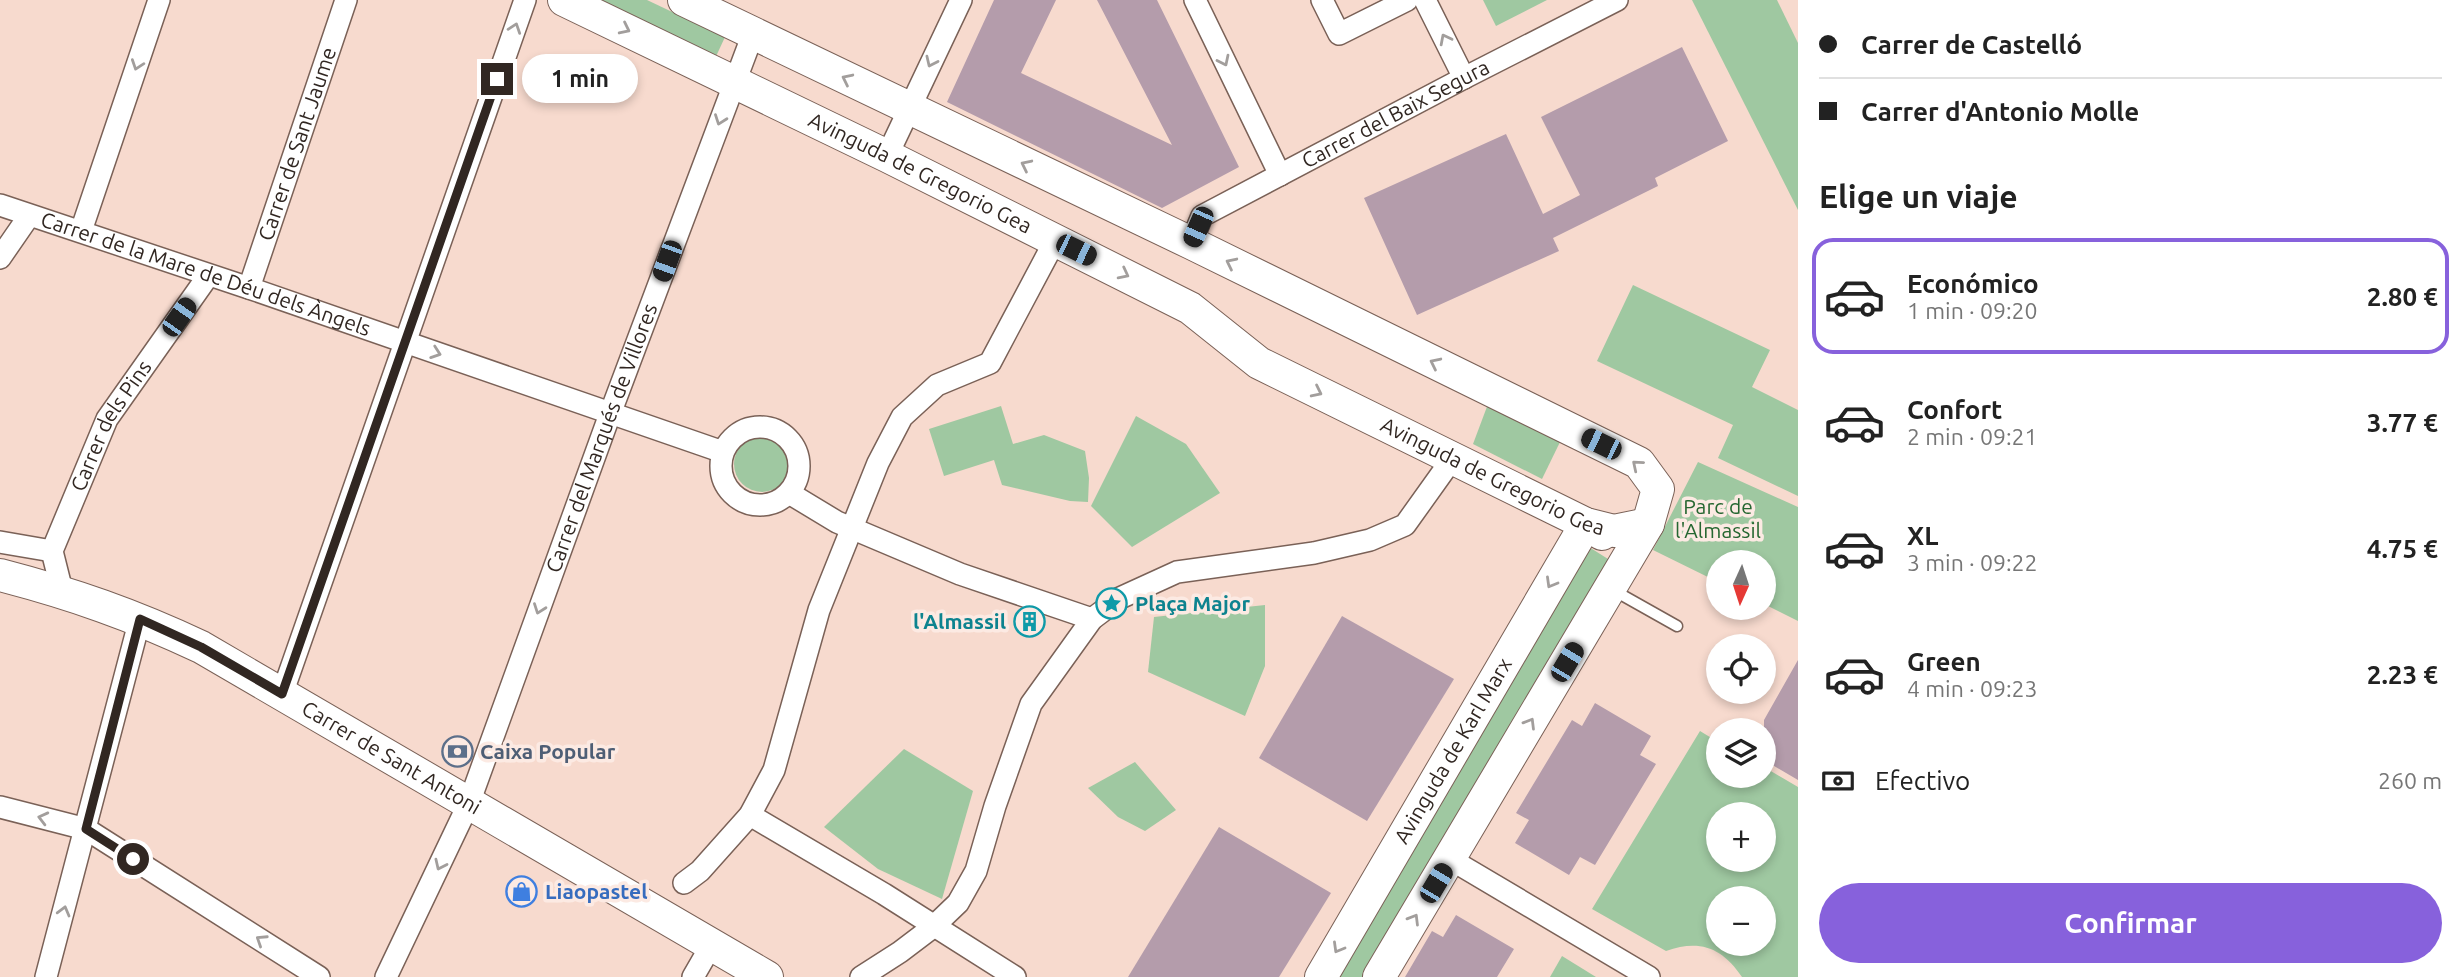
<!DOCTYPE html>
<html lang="es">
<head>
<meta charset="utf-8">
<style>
	:root { --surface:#fff; --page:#f2f2f2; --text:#222; --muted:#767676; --line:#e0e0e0; --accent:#8761dc }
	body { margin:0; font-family:Ubuntu,sans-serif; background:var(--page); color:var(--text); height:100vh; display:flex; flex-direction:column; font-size:26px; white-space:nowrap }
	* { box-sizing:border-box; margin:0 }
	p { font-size:23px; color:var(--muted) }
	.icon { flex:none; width:38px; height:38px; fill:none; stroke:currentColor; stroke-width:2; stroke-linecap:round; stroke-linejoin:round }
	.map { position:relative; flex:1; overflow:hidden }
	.details { display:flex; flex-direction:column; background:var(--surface); width:665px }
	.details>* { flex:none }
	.hud { display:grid; align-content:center; height:154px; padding:0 21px; background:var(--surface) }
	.needle { width:46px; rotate:183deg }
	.tools { position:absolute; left:1706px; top:550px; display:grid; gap:14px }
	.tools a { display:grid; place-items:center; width:70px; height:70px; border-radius:50%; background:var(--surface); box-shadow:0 4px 10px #0003; font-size:35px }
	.end { position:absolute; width:32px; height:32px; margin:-16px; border:9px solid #312722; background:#fff; box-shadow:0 0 0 4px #fff }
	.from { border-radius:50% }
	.bubble { position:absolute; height:49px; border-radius:24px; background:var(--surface); box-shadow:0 4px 10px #0003; font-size:23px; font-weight:700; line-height:49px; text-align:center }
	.car { position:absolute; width:21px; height:42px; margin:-21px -10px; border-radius:9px; box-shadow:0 0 5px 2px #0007; background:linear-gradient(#222 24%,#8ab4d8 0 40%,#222 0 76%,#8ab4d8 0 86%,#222 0) }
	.hud b { display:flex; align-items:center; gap:24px; height:66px; font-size:26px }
	.hud b+b { border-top:2px solid var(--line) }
	.hud i { width:18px; height:18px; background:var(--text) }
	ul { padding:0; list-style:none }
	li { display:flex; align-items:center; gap:21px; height:116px; margin:0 14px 10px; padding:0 7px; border:4px solid transparent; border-radius:21px }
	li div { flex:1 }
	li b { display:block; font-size:26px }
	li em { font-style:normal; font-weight:700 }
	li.current { border-color:var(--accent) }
	li>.icon { width:63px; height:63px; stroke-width:1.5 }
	h2 { padding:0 21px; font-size:32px; line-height:84px }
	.pay { display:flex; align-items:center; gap:18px; height:77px; padding:0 21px; font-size:26px }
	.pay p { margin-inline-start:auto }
	.action { display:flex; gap:14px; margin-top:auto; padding:14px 21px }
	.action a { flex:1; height:80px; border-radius:42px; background:var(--accent); color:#fff; font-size:28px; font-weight:700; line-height:80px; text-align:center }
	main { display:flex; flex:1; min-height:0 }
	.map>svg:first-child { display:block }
	.green { fill:#9fc8a1; fill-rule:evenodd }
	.building { fill:#b49cab }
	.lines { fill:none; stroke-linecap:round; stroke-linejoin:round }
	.lane-casing { stroke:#7a6157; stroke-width:13 }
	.street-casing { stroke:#7a6157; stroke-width:24 }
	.secondary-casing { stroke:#7a6157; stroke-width:34 }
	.lane { stroke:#fff; stroke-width:10 }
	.street { stroke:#fff; stroke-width:21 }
	.secondary { stroke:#fff; stroke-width:32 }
	.oneway { stroke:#a29e9c }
	.route { stroke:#312722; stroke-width:9 }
	.labels { text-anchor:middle; stroke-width:7; stroke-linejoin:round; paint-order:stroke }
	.street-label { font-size:21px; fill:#312722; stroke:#fceae3 }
	.park-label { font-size:21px; fill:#266731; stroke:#fceae3 }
	.culture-label { font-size:21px; font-weight:bold; fill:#0d838f; stroke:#fceae3; text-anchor:start }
	.service-label { font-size:21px; font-weight:bold; fill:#4e5e75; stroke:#fceae3; text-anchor:start }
	.shop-label { font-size:21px; font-weight:bold; fill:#366cbe; stroke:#fceae3; text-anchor:start }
</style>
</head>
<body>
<main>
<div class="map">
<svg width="1798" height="977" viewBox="0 0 1798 977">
	<rect width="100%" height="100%" fill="#f7dace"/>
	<!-- green -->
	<g class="green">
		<path d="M587,0H647L725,37L712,65Z"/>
		<path d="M1483,0H1547L1496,26Z"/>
		<path d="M1692,0H1777L1798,43V210Z"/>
		<path d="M1633,285L1770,350L1752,387L1798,410V496L1718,458L1733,425L1597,361Z"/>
		<path d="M1488,404L1561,440L1542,479L1473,444Z"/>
		<path d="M1001,406L1013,444L1044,435L1085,451L1089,478L1088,502L1070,501L1002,485L994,460L944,476L929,429Z"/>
		<path d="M1136,416L1186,444L1220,493L1132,547L1091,506Z"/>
		<circle cx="762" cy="464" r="28"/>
		<path d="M1698,462L1798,507V621L1764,604V562H1718V582L1653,550Z"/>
		<path d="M1589,547L1616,564L1368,977H1330Z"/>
		<path d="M1265,605V666L1245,716L1148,672L1154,617Z"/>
		<path d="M1700,731L1718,742V775H1764V767L1798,787V977H1742C1722,947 1699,939 1666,951L1592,909ZM1718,814H1764V859H1718ZM1718,898H1764V943H1718Z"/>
		<path d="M904,749L973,791L942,899L878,869L824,827Z"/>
		<path d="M1135,762L1176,810L1145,831L1118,817L1088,788Z"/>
		<path d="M1562,956L1596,977H1550Z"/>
	</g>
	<!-- building -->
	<g class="building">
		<path d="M994,0H1056L1021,73L1172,145L1097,0H1157L1239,167L1162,208L947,102Z"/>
		<path d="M1682,47L1728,141L1655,178L1658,186L1553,238L1559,251L1417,315L1364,198L1506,134L1543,214L1580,195L1541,117Z"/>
		<path d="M1342,616L1454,679L1367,821L1259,758Z"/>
		<path d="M1798,660V780L1769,763L1775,753L1764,746V720Z"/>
		<path d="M1595,703L1651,736L1640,755L1656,764L1595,865L1580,857L1569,875L1515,843L1529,820L1516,813L1572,720L1582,726Z"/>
		<path d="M1219,827L1331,893L1279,977H1128Z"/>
		<path d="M1456,915L1514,949L1497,977H1405L1432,931L1443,937Z"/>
	</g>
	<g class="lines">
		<defs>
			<path id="lane" d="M1613,590L1677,626"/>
			<g id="street">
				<path d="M1195,0L1280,175"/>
				<path d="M1322,0L1339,34L1407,0"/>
				<path d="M1425,0L1464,78"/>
				<path d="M887,156L961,0"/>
				<path id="s1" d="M0,205L249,288L723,452"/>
				<path d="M81,231L159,0"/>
				<path id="s2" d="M1191,243L1202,216L1464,78L1617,0"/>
				<path d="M0,258L29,216"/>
				<path id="s3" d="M249,288L346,0"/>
				<circle cx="760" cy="466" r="39"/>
				<path d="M789,493L837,522L960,574L1092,619"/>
				<path d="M0,542L52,551"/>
				<path id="s4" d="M62,591L52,551L107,419L208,276"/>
				<path d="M282,694L525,0"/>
				<path d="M0,807L86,829L319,977"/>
				<path d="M750,815L884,894L1015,977"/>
				<path d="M1450,859L1649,977"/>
				<path d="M684,883L700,871L750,815L774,770L819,610L878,463L902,417L937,385L990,363L1050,250"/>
				<path d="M46,977L140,619"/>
				<path id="s5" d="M386,977L469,803L610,414L753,34"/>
				<path d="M693,977L712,944"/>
				<path d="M861,977L900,952L933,927L958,903L976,871L995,806L1031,704L1092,619L1120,598L1177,572L1314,553L1370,540L1405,525L1445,469"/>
			</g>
			<g id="secondary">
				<path id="s6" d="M564,0L887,156L1190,308L1259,363L1586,524L1614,531L1648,524"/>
				<path d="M684,0L1191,243L1639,463L1658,489L1648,524L1379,977"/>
				<path id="s7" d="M0,575C73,594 133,615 201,647L767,977"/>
				<path id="s8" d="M1321,977L1586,524L1602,534"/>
			</g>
		</defs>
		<!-- lane casing -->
		<use href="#lane" class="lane-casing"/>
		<!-- street casing -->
		<use href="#street" class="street-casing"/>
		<!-- secondary casing -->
		<use href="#secondary" class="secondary-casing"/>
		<!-- lane -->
		<use href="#lane" class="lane"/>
		<!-- street -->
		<use href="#street" class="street"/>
		<!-- secondary -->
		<use href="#secondary" class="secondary"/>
	</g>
	<!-- one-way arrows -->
	<defs><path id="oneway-chevron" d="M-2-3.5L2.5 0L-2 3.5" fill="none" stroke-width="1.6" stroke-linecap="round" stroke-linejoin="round" transform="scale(1.75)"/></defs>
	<g class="oneway">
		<use href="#oneway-chevron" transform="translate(515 28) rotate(-71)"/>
		<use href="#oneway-chevron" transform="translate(625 29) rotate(26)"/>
		<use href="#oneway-chevron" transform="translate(1445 39) rotate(-117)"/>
		<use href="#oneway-chevron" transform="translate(1224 61) rotate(64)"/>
		<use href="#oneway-chevron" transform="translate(931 62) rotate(115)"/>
		<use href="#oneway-chevron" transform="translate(137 65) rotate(109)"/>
		<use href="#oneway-chevron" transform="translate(847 79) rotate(-154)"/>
		<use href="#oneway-chevron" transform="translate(720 120) rotate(110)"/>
		<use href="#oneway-chevron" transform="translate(1026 165) rotate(-154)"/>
		<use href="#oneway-chevron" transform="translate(1231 263) rotate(-154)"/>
		<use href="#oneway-chevron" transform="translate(1124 274) rotate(27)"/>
		<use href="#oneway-chevron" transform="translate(436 353) rotate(19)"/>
		<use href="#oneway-chevron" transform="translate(1435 363) rotate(-154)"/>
		<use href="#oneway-chevron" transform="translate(1317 392) rotate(26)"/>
		<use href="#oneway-chevron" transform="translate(1637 465) rotate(-140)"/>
		<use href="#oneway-chevron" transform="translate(1551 583) rotate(120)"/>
		<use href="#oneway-chevron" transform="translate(539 609) rotate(110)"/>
		<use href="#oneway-chevron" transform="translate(1530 723) rotate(-59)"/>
		<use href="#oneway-chevron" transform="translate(43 818) rotate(-166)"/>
		<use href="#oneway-chevron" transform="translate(440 865) rotate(115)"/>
		<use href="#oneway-chevron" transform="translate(64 911) rotate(-75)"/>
		<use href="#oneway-chevron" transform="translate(1414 919) rotate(-59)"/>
		<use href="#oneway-chevron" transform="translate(261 940) rotate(-147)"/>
		<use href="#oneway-chevron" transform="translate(1338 948) rotate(120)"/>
	</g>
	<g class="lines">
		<!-- route -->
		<path class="route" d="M133,859L86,829L140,619L201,647L282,694L497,79"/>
	</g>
	<!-- icons -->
	<defs>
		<symbol id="sight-ring" viewBox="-11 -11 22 22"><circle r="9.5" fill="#fceae3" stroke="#0f9aa8" stroke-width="1.5"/><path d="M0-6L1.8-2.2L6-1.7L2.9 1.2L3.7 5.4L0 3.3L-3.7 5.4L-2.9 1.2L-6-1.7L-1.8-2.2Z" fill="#0f9aa8"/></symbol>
		<symbol id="building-ring" viewBox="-11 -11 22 22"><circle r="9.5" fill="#fceae3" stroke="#0f9aa8" stroke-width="1.5"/><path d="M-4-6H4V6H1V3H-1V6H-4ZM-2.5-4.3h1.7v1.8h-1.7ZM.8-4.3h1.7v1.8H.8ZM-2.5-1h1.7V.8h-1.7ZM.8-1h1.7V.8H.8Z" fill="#0f9aa8"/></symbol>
		<symbol id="bank-ring" viewBox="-11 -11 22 22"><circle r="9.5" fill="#fceae3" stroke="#5c6f8a" stroke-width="1.5"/><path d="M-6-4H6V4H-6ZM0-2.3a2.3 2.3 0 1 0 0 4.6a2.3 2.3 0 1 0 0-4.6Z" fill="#5c6f8a"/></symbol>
		<symbol id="shop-ring" viewBox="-11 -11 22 22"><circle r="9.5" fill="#fceae3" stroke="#3f7fe0" stroke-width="1.5"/><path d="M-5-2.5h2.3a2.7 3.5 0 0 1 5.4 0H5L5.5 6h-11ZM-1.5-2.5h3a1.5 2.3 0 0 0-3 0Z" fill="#3f7fe0"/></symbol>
	</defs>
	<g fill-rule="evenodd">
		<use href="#sight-ring" x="1094" y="586" width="35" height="35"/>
		<use href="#building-ring" x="1012" y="604" width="35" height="35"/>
		<use href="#bank-ring" x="440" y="734" width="35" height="35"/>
		<use href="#shop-ring" x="504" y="874" width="35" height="35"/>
	</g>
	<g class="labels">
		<!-- street labels -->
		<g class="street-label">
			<text dy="7" stroke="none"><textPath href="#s2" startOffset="248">Carrer del Baix Segura</textPath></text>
			<text dy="7" stroke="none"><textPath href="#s3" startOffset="152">Carrer de Sant Jaume</textPath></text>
			<text dy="7" stroke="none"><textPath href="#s6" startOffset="396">Avinguda de Gregorio Gea</textPath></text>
			<text dy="7" stroke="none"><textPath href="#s1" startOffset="217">Carrer de la Mare de Déu dels Àngels</textPath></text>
			<text dy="7" stroke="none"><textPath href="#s4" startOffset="180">Carrer dels Pins</textPath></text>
			<text dy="7" stroke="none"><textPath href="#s5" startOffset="581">Carrer del Marqués de Villores</textPath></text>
			<text dy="7" stroke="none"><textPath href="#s6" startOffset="1046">Avinguda de Gregorio Gea</textPath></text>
			<text dy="7" stroke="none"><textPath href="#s8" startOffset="262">Avinguda de Karl Marx</textPath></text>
			<text dy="7" stroke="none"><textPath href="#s7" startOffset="434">Carrer de Sant Antoni</textPath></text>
		</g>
		<!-- park labels -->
		<g class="park-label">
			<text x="1718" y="514">Parc de<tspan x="1718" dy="24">l'Almassil</tspan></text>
		</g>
		<!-- culture labels -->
		<g class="culture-label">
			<text x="1135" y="611">Plaça Major</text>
			<text x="1006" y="629" text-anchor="end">l'Almassil</text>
		</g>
		<!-- service labels -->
		<g class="service-label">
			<text x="480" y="759">Caixa Popular</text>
		</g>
		<!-- shop labels -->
		<g class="shop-label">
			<text x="545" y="899">Liaopastel</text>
		</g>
	</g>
</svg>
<div class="tools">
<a><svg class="needle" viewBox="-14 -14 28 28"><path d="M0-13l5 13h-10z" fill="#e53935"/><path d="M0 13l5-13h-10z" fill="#767676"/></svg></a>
<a><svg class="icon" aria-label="locate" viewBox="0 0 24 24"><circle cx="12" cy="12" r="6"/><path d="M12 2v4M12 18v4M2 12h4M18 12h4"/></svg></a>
<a><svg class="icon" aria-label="layers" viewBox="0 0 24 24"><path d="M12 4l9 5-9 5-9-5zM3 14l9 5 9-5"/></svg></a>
<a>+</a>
<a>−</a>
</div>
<i class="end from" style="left:133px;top:859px"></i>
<i class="end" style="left:497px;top:79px"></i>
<div class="bubble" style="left:522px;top:54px;width:116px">1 min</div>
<i class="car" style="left:1198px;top:227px;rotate:204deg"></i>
<i class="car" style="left:1076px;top:250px;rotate:116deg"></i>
<i class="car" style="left:667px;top:261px;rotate:200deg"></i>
<i class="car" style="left:179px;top:317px;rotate:35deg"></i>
<i class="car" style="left:1601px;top:444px;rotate:296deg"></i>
<i class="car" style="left:1567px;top:662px;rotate:31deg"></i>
<i class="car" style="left:1436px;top:883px;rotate:31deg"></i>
</div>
<section class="details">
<div class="hud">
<b><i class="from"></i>Carrer de Castelló</b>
<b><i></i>Carrer d'Antonio Molle</b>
</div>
<h2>Elige un viaje</h2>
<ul>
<li class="current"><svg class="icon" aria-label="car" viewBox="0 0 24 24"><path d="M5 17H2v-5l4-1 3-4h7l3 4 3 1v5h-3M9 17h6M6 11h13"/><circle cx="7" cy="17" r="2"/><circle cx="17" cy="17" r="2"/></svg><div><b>Económico</b><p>1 min · 09:20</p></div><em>2.80 €</em></li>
<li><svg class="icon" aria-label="car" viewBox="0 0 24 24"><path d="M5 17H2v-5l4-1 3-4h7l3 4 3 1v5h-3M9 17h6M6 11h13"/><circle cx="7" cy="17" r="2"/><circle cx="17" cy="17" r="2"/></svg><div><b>Confort</b><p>2 min · 09:21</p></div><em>3.77 €</em></li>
<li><svg class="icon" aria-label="car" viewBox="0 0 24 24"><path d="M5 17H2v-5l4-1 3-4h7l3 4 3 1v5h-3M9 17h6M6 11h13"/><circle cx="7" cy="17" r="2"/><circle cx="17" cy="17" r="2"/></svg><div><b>XL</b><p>3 min · 09:22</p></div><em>4.75 €</em></li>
<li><svg class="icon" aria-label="car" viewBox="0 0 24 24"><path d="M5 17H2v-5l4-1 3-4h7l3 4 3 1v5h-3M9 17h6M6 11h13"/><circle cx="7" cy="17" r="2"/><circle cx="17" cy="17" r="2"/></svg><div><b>Green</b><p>4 min · 09:23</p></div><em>2.23 €</em></li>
</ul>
<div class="pay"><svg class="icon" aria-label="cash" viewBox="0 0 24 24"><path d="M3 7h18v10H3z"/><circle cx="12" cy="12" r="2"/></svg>Efectivo<p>260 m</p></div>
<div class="action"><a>Confirmar</a></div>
</section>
</main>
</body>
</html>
